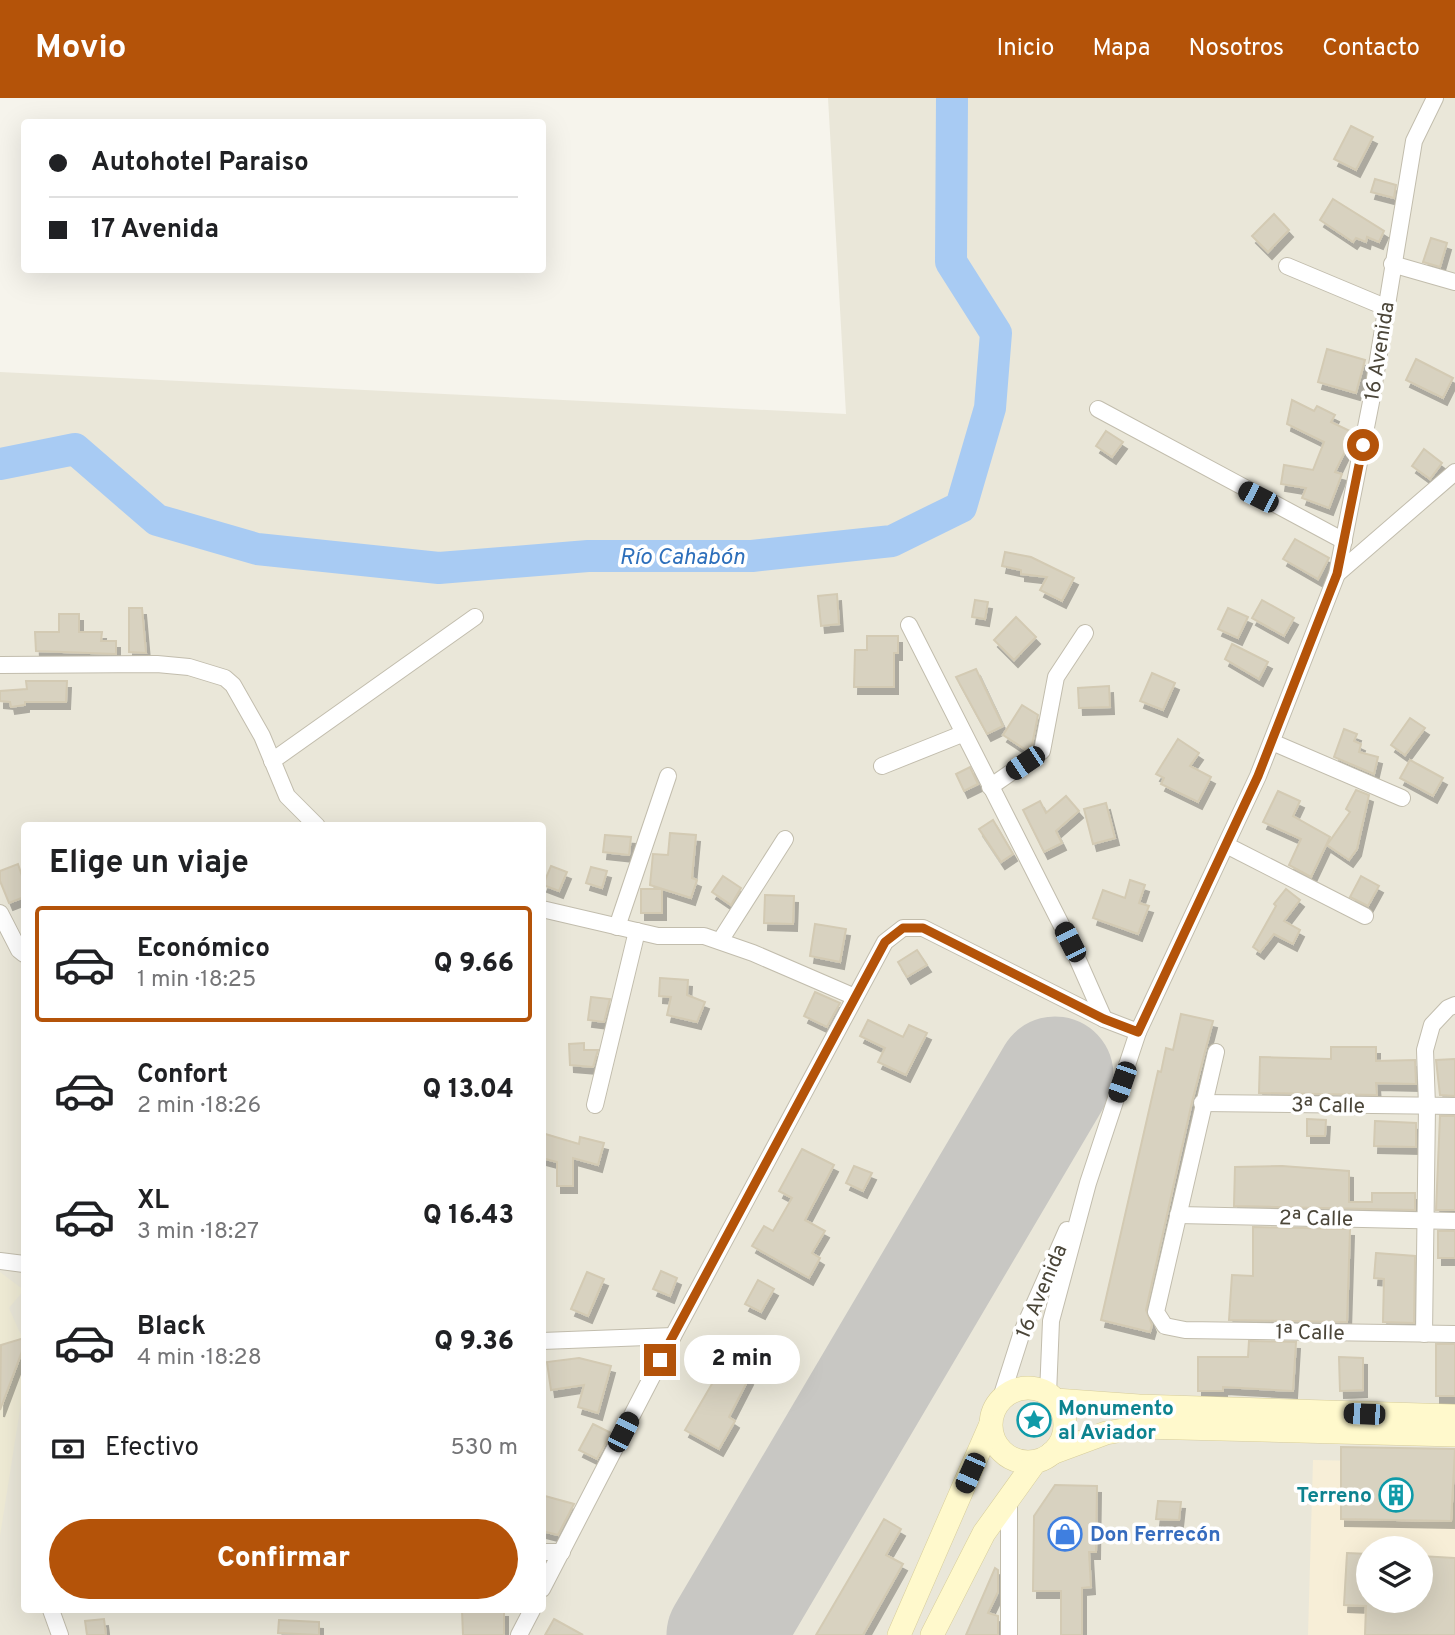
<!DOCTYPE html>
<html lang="es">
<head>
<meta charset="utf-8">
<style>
	:root { --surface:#fff; --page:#f2f2f2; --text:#202124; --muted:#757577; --line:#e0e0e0; --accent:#b45309 }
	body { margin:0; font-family:Overpass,sans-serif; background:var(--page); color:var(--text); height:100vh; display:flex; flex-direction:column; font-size:26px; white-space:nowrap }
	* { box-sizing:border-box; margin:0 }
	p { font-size:23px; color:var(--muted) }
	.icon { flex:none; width:38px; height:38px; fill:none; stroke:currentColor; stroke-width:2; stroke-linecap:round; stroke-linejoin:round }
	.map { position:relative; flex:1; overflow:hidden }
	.sheet { position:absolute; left:21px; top:724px; width:525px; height:791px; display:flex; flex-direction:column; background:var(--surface); border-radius:7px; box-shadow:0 7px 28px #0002 }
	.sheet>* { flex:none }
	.top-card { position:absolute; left:21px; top:21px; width:525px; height:154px; border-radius:7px; box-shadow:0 7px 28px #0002; display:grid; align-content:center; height:154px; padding:0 28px; background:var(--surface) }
	.controls { position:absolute; left:1356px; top:1438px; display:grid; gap:14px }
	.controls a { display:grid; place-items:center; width:77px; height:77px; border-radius:50%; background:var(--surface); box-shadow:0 7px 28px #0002; font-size:35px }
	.end { position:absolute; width:32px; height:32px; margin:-16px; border:9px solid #b45309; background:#fff; box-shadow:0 0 0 4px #fff }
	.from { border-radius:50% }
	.bubble { position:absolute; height:49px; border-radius:24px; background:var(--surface); box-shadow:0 7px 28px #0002; font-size:23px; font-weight:800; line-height:49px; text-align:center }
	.car { position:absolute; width:21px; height:42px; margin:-21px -10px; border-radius:9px; box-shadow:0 0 5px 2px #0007; background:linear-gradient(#222 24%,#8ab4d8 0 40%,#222 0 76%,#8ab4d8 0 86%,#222 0) }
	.top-card b { display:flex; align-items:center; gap:24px; height:66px; font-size:26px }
	.top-card b+b { border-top:2px solid var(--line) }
	.top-card i { width:18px; height:18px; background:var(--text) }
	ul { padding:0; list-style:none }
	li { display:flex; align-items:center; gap:21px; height:116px; margin:0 14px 10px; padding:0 14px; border:4px solid transparent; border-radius:7px }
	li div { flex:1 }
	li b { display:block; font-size:26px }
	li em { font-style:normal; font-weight:800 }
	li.selected { border-color:var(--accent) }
	li>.icon { width:63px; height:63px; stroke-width:1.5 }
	h2 { padding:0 28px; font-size:32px; line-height:84px }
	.pay { display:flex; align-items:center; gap:18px; height:77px; padding:0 28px; font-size:26px }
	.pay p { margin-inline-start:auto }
	.button { display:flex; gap:14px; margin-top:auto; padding:14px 28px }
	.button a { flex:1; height:80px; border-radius:42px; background:var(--accent); color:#fff; font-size:28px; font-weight:800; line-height:80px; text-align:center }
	header { display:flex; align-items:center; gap:42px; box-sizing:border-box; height:98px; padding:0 35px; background:var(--accent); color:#fff }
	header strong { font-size:33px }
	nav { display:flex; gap:38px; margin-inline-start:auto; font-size:24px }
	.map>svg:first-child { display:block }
	.residential { fill:#eae7d9; fill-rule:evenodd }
	.commercial { fill:#f7eed7; fill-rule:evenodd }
	.education { fill:#efebd5 }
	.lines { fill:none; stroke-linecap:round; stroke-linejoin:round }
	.river { stroke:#a8cbf3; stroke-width:32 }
	.runway { stroke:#c8c7c3; stroke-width:117 }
	.building { fill:#d8d2c0; stroke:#d3cab3; stroke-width:2; filter:url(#shadow) }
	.street-casing { stroke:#c2bdad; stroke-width:18 }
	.secondary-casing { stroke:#d7cd9b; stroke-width:24 }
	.street { stroke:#fff; stroke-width:16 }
	.secondary { stroke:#fff9cc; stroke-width:23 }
	.route { stroke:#b45309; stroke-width:9 }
	.labels { text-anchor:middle; stroke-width:7; stroke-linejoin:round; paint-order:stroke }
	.street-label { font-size:21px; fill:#4b4639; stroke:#fff }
	.culture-label { font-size:21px; font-weight:bold; fill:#0d838f; stroke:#fff; text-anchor:start }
	.shop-label { font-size:21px; font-weight:bold; fill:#366cbe; stroke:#fff; text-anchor:start }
	.water-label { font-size:23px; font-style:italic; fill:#2d6fbb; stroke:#fff }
</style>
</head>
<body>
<header>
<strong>Movio</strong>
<nav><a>Inicio</a><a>Mapa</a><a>Nosotros</a><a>Contacto</a></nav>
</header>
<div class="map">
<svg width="1455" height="1537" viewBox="0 0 1455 1537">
	<defs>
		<filter id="shadow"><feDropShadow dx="4" dy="7" stdDeviation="0" flood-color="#0004"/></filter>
	</defs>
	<rect width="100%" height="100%" fill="#f6f4ec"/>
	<!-- residential -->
	<path class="residential" d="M828,0H1455V1537H0V274L846,316ZM24,728H542V1512H24ZM1368,1451H1421V1503H1368Z"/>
	<!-- commercial -->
	<path class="commercial" d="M1313,1362L1455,1365V1537H1308ZM1368,1451H1421V1503H1368Z"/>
	<!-- education -->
	<path class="education" d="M0,1174L24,1192L9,1210L24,1244V1286L0,1438Z"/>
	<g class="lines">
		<!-- river -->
		<path class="river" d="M0,366L75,351L157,422L257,451L439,470L588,458H752L892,443L961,409L990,310L996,235L951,164L952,0"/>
		<!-- runway -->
		<path class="runway" d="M725,1537L1055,977"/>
	</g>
	<!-- building -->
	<g class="building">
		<path d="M1351,28L1373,39L1356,72L1334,61Z"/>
		<path d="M1375,81L1396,87L1394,100L1371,94Z"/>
		<path d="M1333,101L1384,133L1379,144L1367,139L1366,144L1356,140L1353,144L1320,122Z"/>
		<path d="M1274,116L1289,132L1268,154L1252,138Z"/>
		<path d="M1431,140L1447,145L1440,169L1423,164Z"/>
		<path d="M1327,251L1365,262L1356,295L1318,284Z"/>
		<path d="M1416,261L1453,280L1443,300L1406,282Z"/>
		<path d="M1292,302L1314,313L1317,308L1335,317L1331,324L1354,335L1335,374L1342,376L1329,410L1302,400L1306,390L1281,386L1284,367L1313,372L1324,344L1287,326Z"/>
		<path d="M1106,333L1123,344L1112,359L1096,348Z"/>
		<path d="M1424,351L1442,365L1430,381L1412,368Z"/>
		<path d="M1295,441L1329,460L1318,481L1283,461Z"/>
		<path d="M1005,454L1031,459L1074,480L1062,503L1040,492L1047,479L1021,476V472L1002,468Z"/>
		<path d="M837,496L839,526L821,528L818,498Z"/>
		<path d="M975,502L988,504L985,521L972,519Z"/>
		<path d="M1262,502L1294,520L1284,538L1252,520Z"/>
		<path d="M129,510H142L146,555L129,554Z"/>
		<path d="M1228,510L1248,519L1238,540L1218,531Z"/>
		<path d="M59,516H79V534H102L101,543H116V556L36,553L35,534H59Z"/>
		<path d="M1016,519L1036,539L1014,562L994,542Z"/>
		<path d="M867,538H898V555H894V589H854L855,552H867Z"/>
		<path d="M1232,546L1268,564L1259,581L1225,561Z"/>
		<path d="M976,571L1003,628L987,636L956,579Z"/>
		<path d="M1152,575L1175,585L1163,612L1140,603Z"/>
		<path d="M26,583H67L66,604H25V607L11,609L10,604L0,603V593L27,591Z"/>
		<path d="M1109,588L1110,609L1079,610L1078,590Z"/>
		<path d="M1022,607L1038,617L1032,647L1026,652L1003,637Z"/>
		<path d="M1410,620L1425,630L1405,657L1391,647Z"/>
		<path d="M1344,631L1357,636L1354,643L1361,646L1359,654L1378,659L1374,676L1334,659Z"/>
		<path d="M1178,641L1199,655L1190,668L1211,679L1198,704L1161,686L1164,680L1156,676Z"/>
		<path d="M1410,662L1443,680L1433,698L1400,680Z"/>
		<path d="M970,669L978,686L964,693L956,676Z"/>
		<path d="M1356,692L1369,697L1357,751L1349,762L1327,747L1350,714L1346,711Z"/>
		<path d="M1278,693L1300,703L1293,718L1330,739L1311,779L1289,767L1301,741L1263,724Z"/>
		<path d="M1066,698L1079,713L1056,733L1062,745L1044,754L1023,712L1040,703L1046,715Z"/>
		<path d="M1106,705L1115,740L1093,746L1084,711Z"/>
		<path d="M993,722L1013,756L1001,764L979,731Z"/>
		<path d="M670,735L696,737L692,780L697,782L691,800L650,787L653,756L668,757Z"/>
		<path d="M605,737L631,739L629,757L603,754Z"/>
		<path d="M18,766L24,784V799L9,805L0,783V773Z"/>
		<path d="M551,768L567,774L559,793L543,787Z"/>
		<path d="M591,769L607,773L602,790L586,785Z"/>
		<path d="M723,778L741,790L731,807L712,794Z"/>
		<path d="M1361,778L1379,788L1368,808L1350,799Z"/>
		<path d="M1130,782L1145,787L1139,805L1149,808L1138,836L1093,820L1103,792L1125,800Z"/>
		<rect x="641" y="791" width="21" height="24"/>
		<path d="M1286,791L1300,802L1284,823L1300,832L1293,846L1274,836L1260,854L1253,849L1276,808L1274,806Z"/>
		<path d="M765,797L794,798L793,826L764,825Z"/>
		<path d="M815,826L846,831L840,864L810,858Z"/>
		<path d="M917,852L927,867L907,879L898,864Z"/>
		<path d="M660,880L688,882L687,897L705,904L697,924L667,917L671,899L659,898Z"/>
		<path d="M815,894L840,905L827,929L804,918Z"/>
		<path d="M591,899L610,901L604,924L588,922Z"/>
		<path d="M1181,916L1213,923L1192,1004L1146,1212L1152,1227L1150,1234L1101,1222L1158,973L1161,974L1166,950L1173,952Z"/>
		<path d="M868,922L903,939L909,927L927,935L906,977L878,964L885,950L860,938Z"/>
		<path d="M584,945V952H598L593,969L570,967L569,946Z"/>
		<path d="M1331,949H1376V963L1415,962L1416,986L1376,985L1377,997L1259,995L1260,959L1331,961Z"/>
		<path d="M1455,961V998L1440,997L1436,962Z"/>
		<path d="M1440,1018H1455V1112H1436Z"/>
		<path d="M1307,1021L1326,1022L1325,1038H1307Z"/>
		<path d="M1375,1023L1416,1025V1049L1374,1048Z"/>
		<path d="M542,1035L579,1046L580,1039L604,1045L598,1067L573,1060V1088H557V1064L542,1060Z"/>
		<path d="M802,1051L834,1067L805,1122L825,1133L812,1155L820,1160L809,1180L752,1148L764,1128L773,1133L792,1100L779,1093Z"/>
		<path d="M854,1068L872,1075L863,1093L846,1085Z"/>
		<path d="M1282,1068L1349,1073V1104H1372V1095H1415V1112L1234,1108L1235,1069Z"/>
		<path d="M1253,1129L1350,1131L1347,1224L1229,1222L1232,1177L1253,1178Z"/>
		<rect x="1438" y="1133" width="17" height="27"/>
		<path d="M1376,1155L1415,1158L1414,1225L1383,1224L1384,1181L1374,1180Z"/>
		<path d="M661,1173L677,1180L670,1198L653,1191Z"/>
		<path d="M587,1174L604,1181L588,1218L571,1211Z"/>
		<path d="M758,1182L774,1191L761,1214L745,1206Z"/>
		<path d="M24,1240V1248L0,1312L1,1247Z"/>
		<path d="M1249,1243L1296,1244L1293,1293L1223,1289V1293H1198V1259H1248Z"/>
		<rect x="1436" y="1246" width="19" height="52"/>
		<path d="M1339,1259L1363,1260V1292L1340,1293Z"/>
		<path d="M579,1260L611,1268L598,1315L578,1309L584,1287L551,1292L547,1264Z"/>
		<path d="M723,1267L749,1280L729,1319L735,1323L719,1351L685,1332Z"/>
		<path d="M593,1326L611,1335L597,1361L579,1352Z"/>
		<path d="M1341,1349L1455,1351L1451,1423L1341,1421Z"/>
		<path d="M1055,1387L1097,1388L1096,1454H1089L1091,1489L1082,1490V1537H1061V1493H1033L1034,1418Z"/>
		<path d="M545,1398L574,1406L558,1437L542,1433Z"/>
		<path d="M1158,1403L1181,1404L1179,1422L1156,1421Z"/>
		<path d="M884,1421L901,1431L886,1457L903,1466L863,1537H816Z"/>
		<path d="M1347,1455L1368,1456V1503H1421V1458L1455,1460V1537H1365L1366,1508L1344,1507Z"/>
		<path d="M995,1470L998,1472V1494L988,1515L998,1518V1537H966Z"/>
		<path d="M462,1512H504V1537H463Z"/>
		<path d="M104,1521L106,1537H87L85,1523Z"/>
		<path d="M554,1521L583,1537H545Z"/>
		<path d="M279,1522L319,1524V1537L278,1535Z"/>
	</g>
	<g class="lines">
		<defs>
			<g id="street">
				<path d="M1392,166L1455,184"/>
				<path d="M1287,168L1385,209"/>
				<path d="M1098,311L1344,443"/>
				<path d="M1337,476L1455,374"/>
				<path d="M909,527L1070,844L1104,921"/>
				<path d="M0,567L157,566L189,569L225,580L233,587L262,638L287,698L317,728"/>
				<path d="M1272,644L1402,700"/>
				<path d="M272,663L475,519"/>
				<path d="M882,668L962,636"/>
				<path d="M990,689L1042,653L1056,579L1085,535"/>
				<path d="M1226,747L1365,818"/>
				<path d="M542,811L658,838H704L753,855L855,899"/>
				<path d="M0,815L19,852L24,856"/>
				<path d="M617,829L668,678"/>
				<path d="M720,843L785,741"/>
				<path d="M1216,954L1156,1214L1165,1228L1185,1232L1455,1236"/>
				<path d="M1202,1005L1455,1008"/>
				<path d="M595,1007L637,833"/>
				<path d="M1178,1117L1455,1123"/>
				<path d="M0,1163L24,1166"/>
				<path d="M1424,1236L1427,1008L1425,952L1432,927L1448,910L1455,907"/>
				<path d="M542,1243L673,1238"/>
				<path d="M1048,1296L1051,1223L1088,1085L1138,934L1258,678L1337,476L1371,304L1414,43L1435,0"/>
				<path d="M1000,1303L1022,1234L1067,1132"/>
				<path d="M1009,1402V1537"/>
				<path d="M542,1454H562"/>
				<path d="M542,1491L673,1238L885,844L903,830H923L1104,921L1138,934"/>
				<path d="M51,1512L60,1537"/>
				<path d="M519,1537L532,1512"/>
			</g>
			<g id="secondary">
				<circle cx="1028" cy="1327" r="37"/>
				<path d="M1055,1302L1139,1308L1455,1318"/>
				<path d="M1052,1355L1106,1335L1140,1329L1455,1337"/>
				<path d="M899,1537L990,1328"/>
				<path d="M932,1537L984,1435L1035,1364"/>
			</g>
		</defs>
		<!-- street casing -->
		<use href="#street" class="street-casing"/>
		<!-- secondary casing -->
		<use href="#secondary" class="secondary-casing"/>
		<!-- street -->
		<use href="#street" class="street"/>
		<!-- secondary -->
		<use href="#secondary" class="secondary"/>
	</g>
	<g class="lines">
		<!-- route -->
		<path class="route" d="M660,1262L885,844L903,830H923L1104,921L1138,934L1258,678L1337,476L1363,347"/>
	</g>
	<!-- icons -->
	<defs>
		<symbol id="sight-ring" viewBox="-11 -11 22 22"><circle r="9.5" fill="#fff" stroke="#0f9aa8" stroke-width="1.5"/><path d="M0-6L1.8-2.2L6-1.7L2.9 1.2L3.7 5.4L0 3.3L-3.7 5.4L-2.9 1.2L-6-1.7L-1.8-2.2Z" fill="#0f9aa8"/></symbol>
		<symbol id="building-ring" viewBox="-11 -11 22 22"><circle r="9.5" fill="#fff" stroke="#0f9aa8" stroke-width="1.5"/><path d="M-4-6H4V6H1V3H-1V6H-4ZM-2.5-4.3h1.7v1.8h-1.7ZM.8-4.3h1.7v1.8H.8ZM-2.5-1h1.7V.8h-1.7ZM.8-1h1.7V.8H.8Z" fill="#0f9aa8"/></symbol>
		<symbol id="shop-ring" viewBox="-11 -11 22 22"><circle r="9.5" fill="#fff" stroke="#3f7fe0" stroke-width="1.5"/><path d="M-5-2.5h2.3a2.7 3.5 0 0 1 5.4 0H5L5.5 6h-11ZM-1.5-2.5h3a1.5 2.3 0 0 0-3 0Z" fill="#3f7fe0"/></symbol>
	</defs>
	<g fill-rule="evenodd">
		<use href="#sight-ring" x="1015" y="1303" width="38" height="38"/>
		<use href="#building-ring" x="1377" y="1378" width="38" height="38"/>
		<use href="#shop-ring" x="1046" y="1417" width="38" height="38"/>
	</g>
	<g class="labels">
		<!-- street labels -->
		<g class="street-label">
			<text transform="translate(1379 253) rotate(-81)" y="7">16 Avenida</text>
			<text transform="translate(1328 1007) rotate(1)" y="7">3ª Calle</text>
			<text transform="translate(1316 1120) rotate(1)" y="7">2ª Calle</text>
			<text transform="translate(1041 1193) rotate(-67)" y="7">16 Avenida</text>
			<text transform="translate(1310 1234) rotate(1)" y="7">1ª Calle</text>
		</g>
		<!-- culture labels -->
		<g class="culture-label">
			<text x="1058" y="1317">Monumento<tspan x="1058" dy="24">al Aviador</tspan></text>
			<text x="1372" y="1404" text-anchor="end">Terreno</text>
		</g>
		<!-- shop labels -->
		<g class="shop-label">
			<text x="1090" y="1443">Don Ferrecón</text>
		</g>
		<!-- water labels -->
		<g class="water-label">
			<text x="682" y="466">Río Cahabón</text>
		</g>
	</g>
</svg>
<div class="controls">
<a><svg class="icon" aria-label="layers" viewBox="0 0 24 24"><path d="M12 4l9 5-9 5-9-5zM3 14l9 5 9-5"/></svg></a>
</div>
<i class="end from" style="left:1363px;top:347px"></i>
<i class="end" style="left:660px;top:1262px"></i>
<div class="bubble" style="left:684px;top:1237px;width:116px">2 min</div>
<i class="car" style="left:1258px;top:399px;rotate:297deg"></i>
<i class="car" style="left:1025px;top:665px;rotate:236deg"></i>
<i class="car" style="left:1070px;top:844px;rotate:333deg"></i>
<i class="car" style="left:1122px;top:984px;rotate:199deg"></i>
<i class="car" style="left:1364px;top:1316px;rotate:272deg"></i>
<i class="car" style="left:623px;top:1334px;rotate:27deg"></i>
<i class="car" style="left:970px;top:1375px;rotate:204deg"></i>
<div class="top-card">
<b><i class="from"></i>Autohotel Paraiso</b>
<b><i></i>17 Avenida</b>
</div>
<section class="sheet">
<h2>Elige un viaje</h2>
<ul>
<li class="selected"><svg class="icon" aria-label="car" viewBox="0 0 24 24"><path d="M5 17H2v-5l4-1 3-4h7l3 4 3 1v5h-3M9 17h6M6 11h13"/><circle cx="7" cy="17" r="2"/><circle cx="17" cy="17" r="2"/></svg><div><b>Económico</b><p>1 min · 18:25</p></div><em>Q 9.66</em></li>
<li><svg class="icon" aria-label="car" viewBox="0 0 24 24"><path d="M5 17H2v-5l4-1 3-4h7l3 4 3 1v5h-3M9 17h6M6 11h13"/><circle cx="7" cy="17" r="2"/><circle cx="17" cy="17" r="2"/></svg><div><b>Confort</b><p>2 min · 18:26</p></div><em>Q 13.04</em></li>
<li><svg class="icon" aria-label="car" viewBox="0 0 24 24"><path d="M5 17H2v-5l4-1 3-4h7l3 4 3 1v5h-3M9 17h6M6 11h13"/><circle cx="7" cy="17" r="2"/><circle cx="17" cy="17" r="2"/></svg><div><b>XL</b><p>3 min · 18:27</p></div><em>Q 16.43</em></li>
<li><svg class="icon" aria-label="car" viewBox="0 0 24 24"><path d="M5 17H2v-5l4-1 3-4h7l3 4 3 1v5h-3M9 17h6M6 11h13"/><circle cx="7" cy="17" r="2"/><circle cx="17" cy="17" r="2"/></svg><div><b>Black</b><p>4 min · 18:28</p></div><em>Q 9.36</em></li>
</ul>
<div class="pay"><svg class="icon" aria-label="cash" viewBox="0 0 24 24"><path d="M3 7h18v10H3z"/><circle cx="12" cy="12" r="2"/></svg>Efectivo<p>530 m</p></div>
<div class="button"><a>Confirmar</a></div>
</section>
</div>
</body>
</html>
